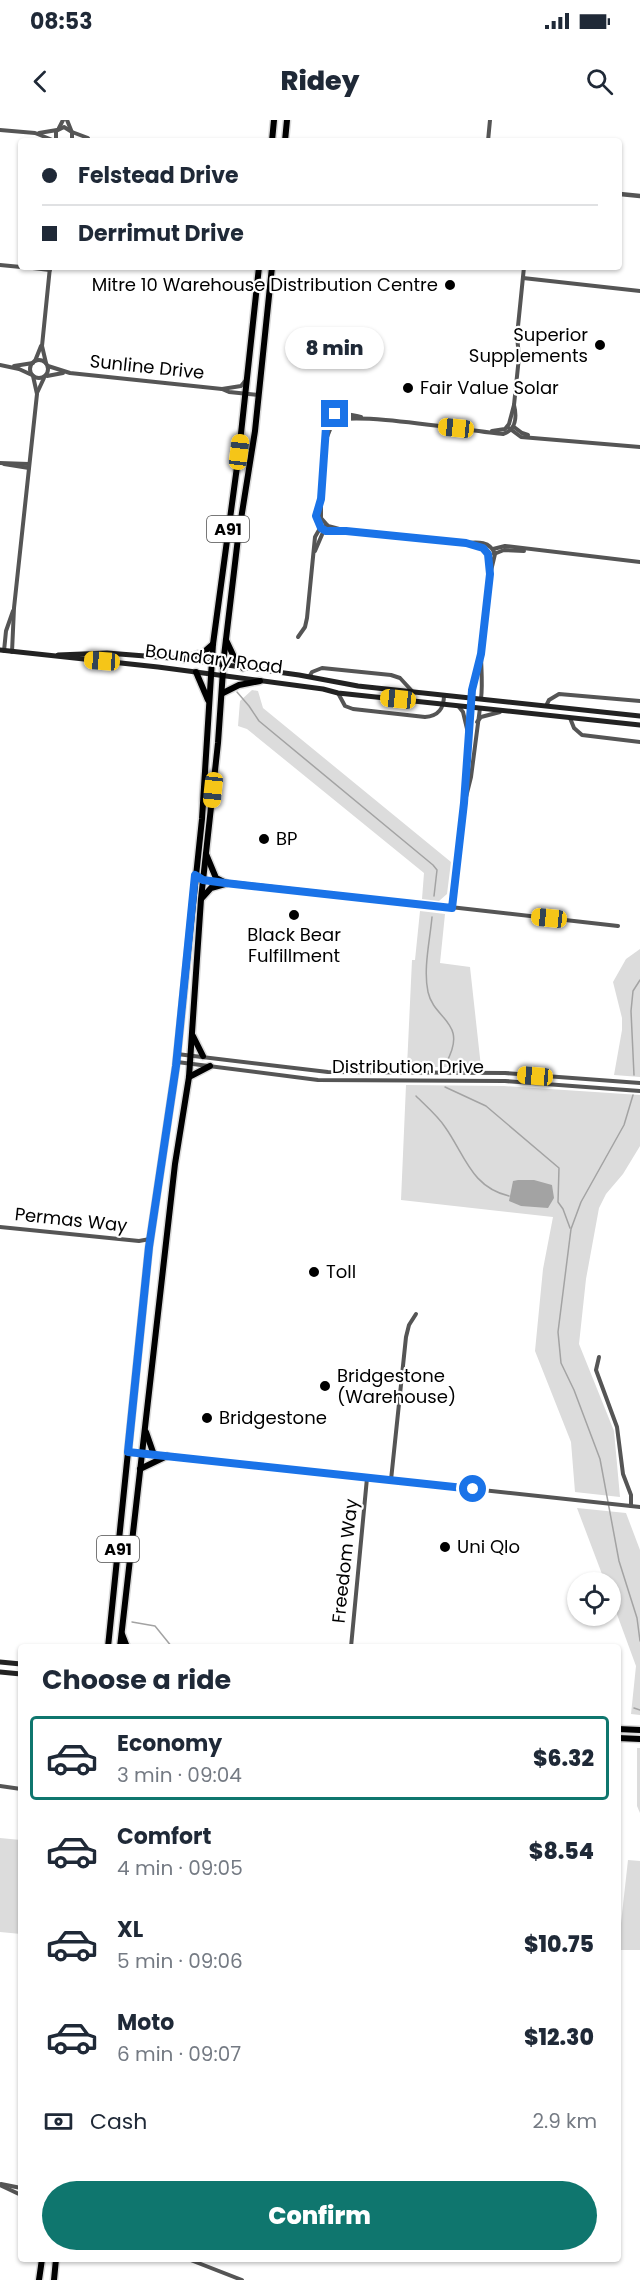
<!DOCTYPE html>
<html lang="en">
<head>
<meta charset="utf-8">
<style>
	:root { --surface:#fff; --page:#f2f2f3; --text:#1f2937; --muted:#747a83; --line:#e0e1e3; --accent:#0f766e }
	body { margin:0; font-family:Poppins,sans-serif; background:var(--page); color:var(--text); height:100vh; display:flex; flex-direction:column; font-size:22px; white-space:nowrap }
	* { box-sizing:border-box; margin:0 }
	p { font-size:20px; color:var(--muted) }
	.icon { flex:none; width:33px; height:33px; fill:none; stroke:currentColor; stroke-width:2; stroke-linecap:round; stroke-linejoin:round }
	.map { position:relative; flex:1; overflow:hidden }
	.sheet { position:absolute; left:18px; top:1524px; width:603px; height:618px; display:flex; flex-direction:column; background:var(--surface); border-radius:6px; box-shadow:0 2px 4px #0004 }
	.sheet>* { flex:none }
	.guide { position:absolute; left:18px; top:18px; width:604px; height:132px; border-radius:6px; box-shadow:0 2px 4px #0004; display:grid; align-content:center; height:132px; padding:0 24px; background:var(--surface) }
	.tools { position:absolute; left:567px; top:1452px; display:grid; gap:12px }
	.tools a { display:grid; place-items:center; width:54px; height:54px; border-radius:50%; background:var(--surface); box-shadow:0 2px 4px #0004; font-size:30px }
	.end { position:absolute; width:27px; height:27px; margin:-14px; border:8px solid #1a73e8; background:#fff; box-shadow:0 0 0 3px #fff }
	.from { border-radius:50% }
	.bubble { position:absolute; height:42px; border-radius:21px; background:var(--surface); box-shadow:0 2px 4px #0004; font-size:20px; font-weight:800; line-height:42px; text-align:center }
	.car { position:absolute; width:18px; height:36px; margin:-18px -9px; border-radius:8px; box-shadow:0 0 4px 2px #0007; background:linear-gradient(#f5c518 24%,#345 0 40%,#f5c518 0 76%,#345 0 86%,#f5c518 0) }
	.guide b { display:flex; align-items:center; gap:21px; height:57px; font-size:22px }
	.guide b+b { border-top:2px solid var(--line) }
	.guide i { width:15px; height:15px; background:var(--text) }
	ul { padding:0; list-style:none }
	li { display:flex; align-items:center; gap:18px; height:84px; margin:0 12px 9px; padding:0 12px; border:3px solid transparent; border-radius:6px }
	li div { flex:1 }
	li b { display:block; font-size:22px }
	li em { font-style:normal; font-weight:800 }
	li.on { border-color:var(--accent) }
	li>.icon { width:54px; height:54px; stroke-width:1.5 }
	h2 { padding:0 24px; font-size:27px; line-height:72px }
	.pay { display:flex; align-items:center; gap:15px; height:66px; padding:0 24px; font-size:22px }
	.pay p { margin-inline-start:auto }
	.primary-button { display:flex; gap:12px; margin-top:auto; padding:12px 24px }
	.primary-button a { flex:1; height:69px; border-radius:36px; background:var(--accent); color:#fff; font-size:24px; font-weight:800; line-height:69px; text-align:center }
	.status { display:flex; justify-content:space-between; align-items:center; height:42px; padding:0 30px; background:var(--surface); direction:ltr }
	.status svg { height:16px; fill:currentColor }
	header { display:flex; justify-content:space-between; align-items:center; height:78px; padding:0 24px; background:var(--surface); font-size:27px; font-weight:800 }
	.map>svg:first-child { display:block }
	.green { fill:#dcdcdc }
	.water { fill:#a3a3a3 }
	.lines { fill:none; stroke-linecap:round; stroke-linejoin:round }
	.stream { stroke:#a3a3a3; stroke-width:1.5 }
	.primary-casing { stroke:#dbdbdb; stroke-width:9 }
	.trunk-casing { stroke:#dbdbdb; stroke-width:9 }
	.minor { stroke:#555; stroke-width:4 }
	.tertiary { stroke:#555; stroke-width:4.5 }
	.secondary { stroke:#222; stroke-width:5 }
	.primary { stroke:#000; stroke-width:6 }
	.trunk { stroke:#000; stroke-width:6 }
	.route { stroke:#1a73e8; stroke-width:8 }
	.poi-dot { fill:#000; stroke:#fff; stroke-width:2 }
	.labels { text-anchor:middle; stroke-width:4.5; stroke-linejoin:round; paint-order:stroke }
	.shield { fill:#fff; stroke:#4c4c4c; stroke-width:1.5 }
	.shield-label { font-size:16px; font-weight:bold; fill:#000 }
	.poi-label { font-size:18px; fill:#000; stroke:#fff; text-anchor:start }
	.street-label { font-size:18px; fill:#000; stroke:#fff }
</style>
</head>
<body>
<div class="status"><b>08:53</b><svg viewBox="0 0 49 12"><path d="M0 12V9h3v3zM5 12V6h3v6zM10 12V3h3v9zM15 12V0h3v12zM26 1h20v11H26zM47 4h2v5h-2z"/></svg></div>
<header><svg class="icon" aria-label="back" viewBox="0 0 24 24"><path d="M15 5l-7 7 7 7"/></svg>Ridey<svg class="icon" aria-label="search" viewBox="0 0 24 24"><circle cx="10" cy="10" r="6"/><path d="M15 15l6 6"/></svg></header>
<div class="map">
<svg width="640" height="2160" viewBox="0 0 640 2160">
	<rect width="100%" height="100%" fill="#fff"/>
	<!-- green -->
	<g class="green">
		<path d="M252,570L258,571L263,588L451,742L447,774L439,781L422,779L424,753L247,609L238,606L240,581Z"/>
		<path d="M420,791L445,794L440,843L470,847L481,947H407L412,840H415Z"/>
		<path d="M640,829V957L614,955L622,910V898L613,862L626,839Z"/>
		<path d="M406,965L504,966L640,975V1026L623,1054L606,1074L599,1088L586,1159L579,1224L614,1311L620,1377L575,1372L571,1322L535,1231L543,1149L553,1097L401,1080Z"/>
		<path d="M577,1388L626,1393L640,1430V1595L631,1594L636,1546L611,1478L610,1462H605Z"/>
		<path d="M637,1628H640V1693L637,1686Z"/>
		<path d="M0,1718L21,1720V1814L0,1812Z"/>
		<path d="M628,1740L640,1741V1830H618Z"/>
	</g>
	<!-- water -->
	<path class="water" d="M518,1060H534L552,1065L554,1078L548,1088L521,1086L509,1081L513,1061Z"/>
	<g class="lines">
		<!-- stream -->
		<g class="stream">
			<path d="M237,572L249,586L259,601L433,745L437,750L434,776"/>
			<path d="M432,797C430,820 423,849 428,872C434,900 469,902 446,943"/>
			<path d="M634,955L631,891L633,871L640,860"/>
			<path d="M445,967L486,986L559,1048L558,1082L563,1089L570,1108"/>
			<path d="M633,975L624,1005L581,1082L571,1109L558,1212L561,1243L574,1270L600,1339L619,1441L637,1498L640,1521"/>
			<path d="M416,976C426,986 438,996 445,1007C465,1035 471,1067 509,1076"/>
			<path d="M132,1502L155,1506L172,1527"/>
			<path d="M634,1588L640,1590"/>
		</g>
		<defs>
			<g id="primary">
				<path d="M618,1609L640,1610"/>
				<path d="M618,1618L640,1619"/>
			</g>
			<g id="trunk">
				<path d="M272,21L274,0"/>
				<path d="M285,21L287,0"/>
				<path d="M226,520L235,539L243,548"/>
				<path d="M183,539L204,532L213,524"/>
				<path d="M196,552L208,580"/>
				<path d="M223,573L239,565L260,561"/>
				<path d="M206,734L216,758L226,763"/>
				<path d="M202,778L211,768L225,764"/>
				<path d="M193,916L203,936"/>
				<path d="M189,957L210,946"/>
				<path d="M146,1312L154,1335"/>
				<path d="M140,1349L167,1336"/>
				<path d="M122,1514L127,1527"/>
				<path d="M108,1527L149,1127L176,946L202,699L213,524L239,332L259,147"/>
				<path d="M120,1527L175,1044L189,957L201,779L218,623L224,536L238,418L255,311L272,147"/>
				<path d="M39,2160L42,2139"/>
				<path d="M54,2160L56,2139"/>
			</g>
		</defs>
		<!-- primary casing -->
		<use href="#primary" class="primary-casing"/>
		<!-- trunk casing -->
		<use href="#trunk" class="trunk-casing"/>
		<!-- minor -->
		<g class="minor">
			<path d="M67,0L71,10"/>
			<path d="M59,8L63,0"/>
			<path d="M0,10L35,13L55,21"/>
			<path d="M72,12L88,18"/>
			<path d="M39,13L57,10"/>
			<path d="M56,20V11L64,7L72,12V21"/>
			<path d="M74,21H109"/>
			<path d="M488,21L490,0"/>
			<path d="M0,145L21,147"/>
			<path d="M24,147L50,150"/>
			<path d="M523,158L640,171"/>
			<circle cx="39" cy="249" r="9"/>
			<path d="M35,241L41,226"/>
			<path d="M46,243L42,226L50,147"/>
			<path d="M0,245L19,249L32,255"/>
			<path d="M14,246L33,243"/>
			<path d="M48,246L70,253L222,269L241,266L246,260"/>
			<path d="M47,256L63,253"/>
			<path d="M222,269L229,272L259,275"/>
			<path d="M37,273L44,258"/>
			<path d="M514,307L522,313L528,315"/>
			<path d="M509,308L521,317L640,327"/>
			<path d="M492,311L505,309L509,304L514,285L519,237L517,216L524,147"/>
			<path d="M327,317L333,302C350,290 475,312 503,314C516,310 517,297 514,285"/>
			<path d="M0,343L29,344"/>
			<path d="M4,344L29,348"/>
			<path d="M321,379C317,390 313,401 323,410L466,423C478,422 490,421 495,434L490,455"/>
			<path d="M343,410L328,406L321,398V379L327,304C333,289 348,294 361,297"/>
			<path d="M468,424L483,428C499,442 482,510 481,533C481,548 483,563 481,579"/>
			<path d="M493,429L505,426L640,442"/>
			<path d="M315,431L324,410"/>
			<path d="M494,434L504,430L524,431"/>
			<path d="M298,517L305,507L307,498L315,417L319,410L327,405"/>
			<path d="M4,531L6,511L13,491"/>
			<path d="M12,532L14,488L37,274L33,256"/>
			<path d="M309,557L312,552L322,548L391,555L400,558L412,571"/>
			<path d="M338,573L345,586L353,589L425,597C439,596 444,588 444,575"/>
			<path d="M472,578L474,557L480,538"/>
			<path d="M546,586L549,580L559,574L640,581"/>
			<path d="M459,587L463,592L468,613"/>
			<path d="M570,598L574,608L582,615L640,622"/>
			<path d="M477,602L481,597L500,592"/>
			<path d="M466,677L471,657L480,588"/>
			<path d="M202,759L618,806"/>
			<path d="M452,788L464,683L472,587"/>
			<path d="M177,934L328,952L505,953L640,963"/>
			<path d="M177,942L318,960L505,961L640,971"/>
			<path d="M0,1107L139,1121L150,1119"/>
			<path d="M599,1237L596,1250L617,1307L623,1354L631,1375V1386"/>
			<path d="M129,1332L640,1387"/>
			<path d="M391,1360L406,1217L409,1205L416,1194"/>
			<path d="M351,1527L367,1358"/>
			<path d="M0,1666L21,1669"/>
			<path d="M1,2064L21,2068"/>
			<path d="M0,2065L21,2075"/>
			<path d="M188,2139L242,2160"/>
		</g>
		<!-- tertiary -->
		<path class="tertiary" d="M620,74L640,76"/>
		<!-- secondary -->
		<g class="secondary">
			<path d="M0,530L158,547L323,569L338,573L640,605"/>
			<path d="M58,535L107,533L183,539L299,555L358,566L640,596"/>
			<path d="M0,1542L21,1544"/>
			<path d="M0,1552L21,1554"/>
		</g>
		<!-- primary -->
		<use href="#primary" class="primary"/>
		<!-- trunk -->
		<use href="#trunk" class="trunk"/>
	</g>
	<g class="lines">
		<!-- route -->
		<path class="route" d="M335,294L329,298L326,307L321,379L316,396L321,408L326,411H346L466,423L483,428L488,434L490,454L481,534L472,570L464,683L452,788L225,763L203,760L195,755L176,946L149,1127L128,1332L473,1369"/>
	</g>
	<!-- markers -->
	<g class="poi-dot">
		<circle cx="450" cy="165" r="6"/>
		<circle cx="600" cy="225" r="6"/>
		<circle cx="408" cy="268" r="6"/>
		<circle cx="264" cy="719" r="6"/>
		<circle cx="294" cy="795" r="6"/>
		<circle cx="314" cy="1152" r="6"/>
		<circle cx="325" cy="1266" r="6"/>
		<circle cx="207" cy="1298" r="6"/>
		<circle cx="445" cy="1427" r="6"/>
	</g>
	<g class="labels">
		<!-- shield labels -->
		<g class="shield">
			<rect x="207" y="396" width="42" height="26" rx="4.5"/>
			<rect x="97" y="1416" width="42" height="26" rx="4.5"/>
		</g>
		<g class="shield-label">
			<text x="228" y="415">A91</text>
			<text x="118" y="1435">A91</text>
		</g>
		<!-- poi labels -->
		<g class="poi-label">
			<text x="438" y="171" text-anchor="end">Mitre 10 Warehouse Distribution Centre</text>
			<text x="588" y="221" text-anchor="end">Superior<tspan x="588" dy="21">Supplements</tspan></text>
			<text x="420" y="274">Fair Value Solar</text>
			<text x="276" y="725">BP</text>
			<text x="294" y="821" text-anchor="middle">Black Bear<tspan x="294" dy="21">Fulfillment</tspan></text>
			<text x="326" y="1158">Toll</text>
			<text x="337" y="1262">Bridgestone<tspan x="337" dy="21">(Warehouse)</tspan></text>
			<text x="219" y="1304">Bridgestone</text>
			<text x="457" y="1433">Uni Qlo</text>
		</g>
		<!-- street labels -->
		<g class="street-label">
			<text transform="translate(147 247) rotate(6)" y="6">Sunline Drive</text>
			<text transform="translate(214 539) rotate(7)" y="6">Boundary Road</text>
			<text x="408" y="953">Distribution Drive</text>
			<text transform="translate(71 1100) rotate(6)" y="6">Permas Way</text>
			<text transform="translate(345 1441) rotate(-84)" y="6">Freedom Way</text>
		</g>
	</g>
</svg>
<div class="tools">
<a><svg class="icon" aria-label="locate" viewBox="0 0 24 24"><circle cx="12" cy="12" r="6"/><path d="M12 2v4M12 18v4M2 12h4M18 12h4"/></svg></a>
</div>
<i class="end from" style="left:473px;top:1369px"></i>
<i class="end" style="left:335px;top:294px"></i>
<div class="bubble" style="left:285px;top:207px;width:99px">8 min</div>
<i class="car" style="left:456px;top:308px;rotate:276deg"></i>
<i class="car" style="left:239px;top:332px;rotate:7deg"></i>
<i class="car" style="left:102px;top:541px;rotate:274deg"></i>
<i class="car" style="left:398px;top:579px;rotate:276deg"></i>
<i class="car" style="left:213px;top:670px;rotate:186deg"></i>
<i class="car" style="left:549px;top:798px;rotate:276deg"></i>
<i class="car" style="left:535px;top:956px;rotate:275deg"></i>
<div class="guide">
<b><i class="from"></i>Felstead Drive</b>
<b><i></i>Derrimut Drive</b>
</div>
<section class="sheet">
<h2>Choose a ride</h2>
<ul>
<li class="on"><svg class="icon" aria-label="car" viewBox="0 0 24 24"><path d="M5 17H2v-5l4-1 3-4h7l3 4 3 1v5h-3M9 17h6M6 11h13"/><circle cx="7" cy="17" r="2"/><circle cx="17" cy="17" r="2"/></svg><div><b>Economy</b><p>3 min · 09:04</p></div><em>$6.32</em></li>
<li><svg class="icon" aria-label="car" viewBox="0 0 24 24"><path d="M5 17H2v-5l4-1 3-4h7l3 4 3 1v5h-3M9 17h6M6 11h13"/><circle cx="7" cy="17" r="2"/><circle cx="17" cy="17" r="2"/></svg><div><b>Comfort</b><p>4 min · 09:05</p></div><em>$8.54</em></li>
<li><svg class="icon" aria-label="car" viewBox="0 0 24 24"><path d="M5 17H2v-5l4-1 3-4h7l3 4 3 1v5h-3M9 17h6M6 11h13"/><circle cx="7" cy="17" r="2"/><circle cx="17" cy="17" r="2"/></svg><div><b>XL</b><p>5 min · 09:06</p></div><em>$10.75</em></li>
<li><svg class="icon" aria-label="car" viewBox="0 0 24 24"><path d="M5 17H2v-5l4-1 3-4h7l3 4 3 1v5h-3M9 17h6M6 11h13"/><circle cx="7" cy="17" r="2"/><circle cx="17" cy="17" r="2"/></svg><div><b>Moto</b><p>6 min · 09:07</p></div><em>$12.30</em></li>
</ul>
<div class="pay"><svg class="icon" aria-label="cash" viewBox="0 0 24 24"><path d="M3 7h18v10H3z"/><circle cx="12" cy="12" r="2"/></svg>Cash<p>2.9 km</p></div>
<div class="primary-button"><a>Confirm</a></div>
</section>
</div>
</body>
</html>
